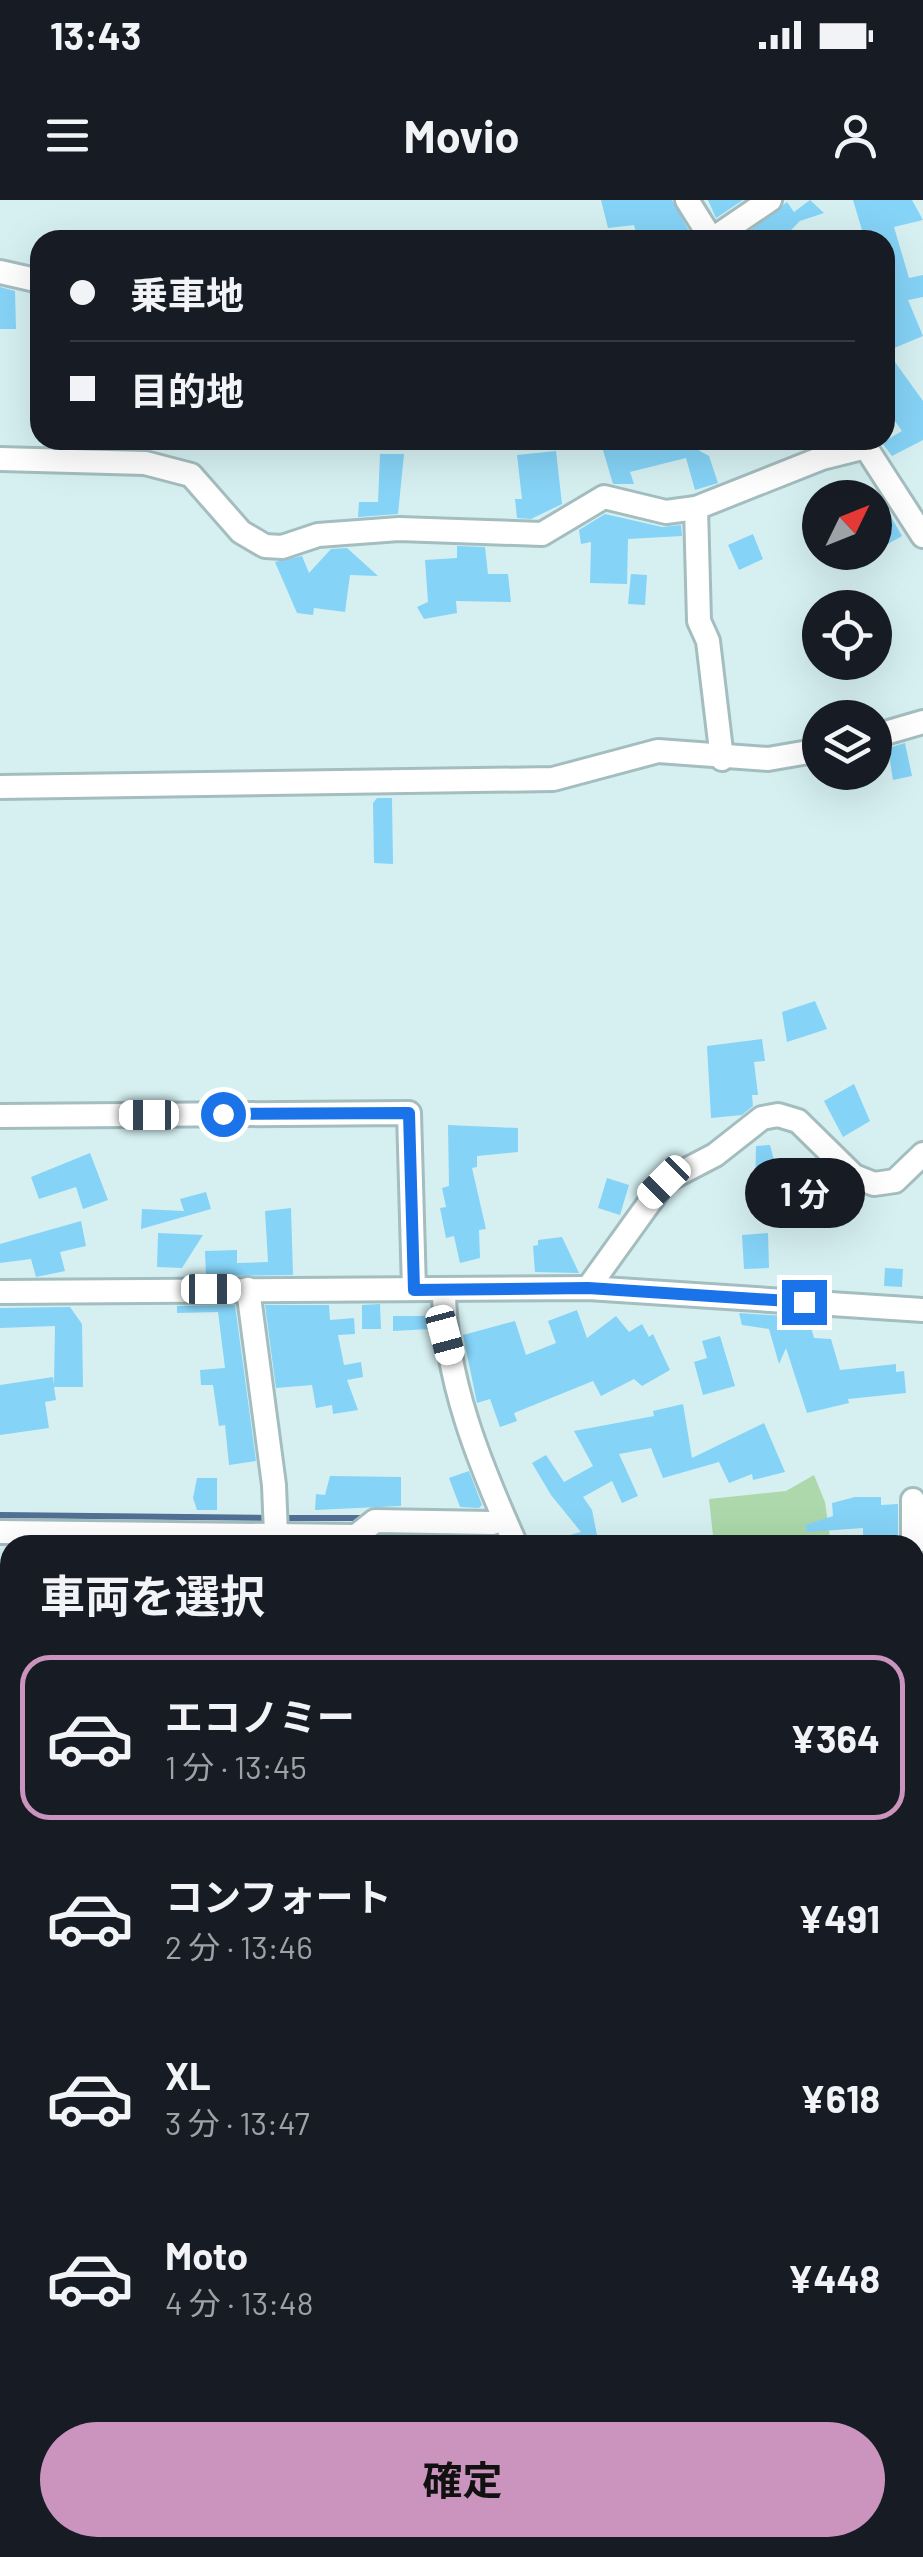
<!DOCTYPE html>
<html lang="ja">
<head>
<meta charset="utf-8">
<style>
	:root { --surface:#171b24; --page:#242831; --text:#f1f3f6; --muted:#9ea1a6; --line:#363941; --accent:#ca94be }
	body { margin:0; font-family:Barlow,"Noto Sans JP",sans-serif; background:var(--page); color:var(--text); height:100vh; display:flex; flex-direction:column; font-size:38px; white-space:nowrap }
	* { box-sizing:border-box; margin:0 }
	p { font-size:32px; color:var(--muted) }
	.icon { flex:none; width:55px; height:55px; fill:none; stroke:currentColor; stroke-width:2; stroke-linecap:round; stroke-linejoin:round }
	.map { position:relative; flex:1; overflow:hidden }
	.sheet { position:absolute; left:0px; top:1335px; width:925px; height:1022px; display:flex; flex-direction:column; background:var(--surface); border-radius:30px 30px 0 0; box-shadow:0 10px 40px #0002 }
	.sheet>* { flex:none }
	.guide { position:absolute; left:30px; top:30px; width:865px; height:220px; border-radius:30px; box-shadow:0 10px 40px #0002; display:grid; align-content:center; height:220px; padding:0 40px; background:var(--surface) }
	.needle { width:65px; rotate:47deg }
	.tools { position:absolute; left:802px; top:280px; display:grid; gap:20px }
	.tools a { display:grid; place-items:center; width:90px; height:90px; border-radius:50%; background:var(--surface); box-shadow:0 10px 40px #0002; font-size:50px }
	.end { position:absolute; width:45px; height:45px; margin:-22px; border:12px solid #1a73e8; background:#fff; box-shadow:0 0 0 5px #fff }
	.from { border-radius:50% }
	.bubble { position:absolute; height:70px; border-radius:35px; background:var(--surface); box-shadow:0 10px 40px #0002; font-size:32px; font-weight:700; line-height:70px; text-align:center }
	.car { position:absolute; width:30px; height:60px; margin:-30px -15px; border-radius:12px; box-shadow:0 0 8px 2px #0007; background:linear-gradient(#fff 24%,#345 0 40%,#fff 0 76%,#345 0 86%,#fff 0) }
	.guide b { display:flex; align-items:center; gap:35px; height:95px; font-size:38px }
	.guide b+b { border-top:2px solid var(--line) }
	.guide i { width:25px; height:25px; background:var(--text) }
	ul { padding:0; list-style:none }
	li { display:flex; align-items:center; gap:30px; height:165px; margin:0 20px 15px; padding:0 20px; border:5px solid transparent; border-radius:30px }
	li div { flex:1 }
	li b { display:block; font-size:38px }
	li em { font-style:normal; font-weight:700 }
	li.active { border-color:var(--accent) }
	li>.icon { width:90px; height:90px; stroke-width:1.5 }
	h2 { padding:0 40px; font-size:45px; line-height:120px }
	.cta { display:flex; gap:20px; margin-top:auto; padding:20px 40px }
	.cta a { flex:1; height:115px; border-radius:60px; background:var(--accent); color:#111; font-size:40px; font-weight:700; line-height:115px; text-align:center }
	.status { display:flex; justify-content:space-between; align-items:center; height:70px; padding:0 50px; background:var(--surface); direction:ltr }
	.status svg { height:28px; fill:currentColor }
	header { display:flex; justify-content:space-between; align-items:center; height:130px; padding:0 40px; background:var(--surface); font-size:45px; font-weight:700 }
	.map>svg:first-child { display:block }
	.green { fill:#acd8ab }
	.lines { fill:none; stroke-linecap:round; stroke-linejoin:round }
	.stream { stroke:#526f95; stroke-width:6 }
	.building { fill:#85d3f7 }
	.minor-casing { stroke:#a4bdbf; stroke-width:28 }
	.tertiary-casing { stroke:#a4bdbf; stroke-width:32 }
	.primary-casing { stroke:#a4bdbf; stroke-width:40 }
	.minor { stroke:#fff; stroke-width:22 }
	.tertiary { stroke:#fff; stroke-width:28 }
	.primary { stroke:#fff; stroke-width:35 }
	.route { stroke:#1a73e8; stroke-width:12 }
</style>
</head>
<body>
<div class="status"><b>13:43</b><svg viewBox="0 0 49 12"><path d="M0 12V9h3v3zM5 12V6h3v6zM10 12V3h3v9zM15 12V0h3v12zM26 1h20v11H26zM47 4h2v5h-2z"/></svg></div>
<header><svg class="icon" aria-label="menu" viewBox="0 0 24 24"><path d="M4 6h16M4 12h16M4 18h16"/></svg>Movio<svg class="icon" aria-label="person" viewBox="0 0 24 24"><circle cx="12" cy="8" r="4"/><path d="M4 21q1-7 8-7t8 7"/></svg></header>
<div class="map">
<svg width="923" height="2357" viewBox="0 0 923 2357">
	<rect width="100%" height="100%" fill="#d6f0f2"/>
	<!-- green -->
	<path class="green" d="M814,1275L825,1302L831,1345H714L709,1299L786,1291Z"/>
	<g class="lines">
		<!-- stream -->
		<g class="stream">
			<path d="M0,1315L269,1318"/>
			<path d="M281,1318H369"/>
		</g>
	</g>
	<!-- building -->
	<g class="building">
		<path d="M601,0H672L694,40H638L634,25L608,28Z"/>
		<path d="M708,0H743L716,18Z"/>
		<path d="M810,0L824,13L800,21L790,31L796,40L742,37L787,2L794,12Z"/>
		<path d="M853,0H912L923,20L894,27L909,78L923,75V97L908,100L923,136L887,151L923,201V240L892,256L882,243L902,231L885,207V40H865Z"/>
		<path d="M0,87L15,91L16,129H0Z"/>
		<path d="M600,240H680L709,256L718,283L695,290L686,258L630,272L634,284H613Z"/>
		<path d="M556,251L562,304L531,319L517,318L515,299H522L517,255Z"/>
		<path d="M380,254H404L398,314L358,317L359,302H378Z"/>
		<path d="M875,289L902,336L886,345L875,325Z"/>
		<path d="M605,314L662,327L681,325L682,336L628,339L627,384L590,383L591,342L581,344L579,330Z"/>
		<path d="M753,334L763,359L739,370L728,345Z"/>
		<path d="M457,346L485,347L488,374H508L511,402L456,401L457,413L424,419L417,407L428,402L425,360L457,358Z"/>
		<path d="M347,348L378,376L350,375L345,412L314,408L313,415L297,413L275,362L302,356L309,373L331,349Z"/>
		<path d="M631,374L647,375L645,405L628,404Z"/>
		<path d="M905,543L912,576L893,580L888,548Z"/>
		<path d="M377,598H392L393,664L374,663L373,603Z"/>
		<path d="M815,801L827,829L787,842L782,812Z"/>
		<path d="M762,839L765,861L754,862L758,895H752L753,906L742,915L711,918L707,846Z"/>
		<path d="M854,884L870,921L843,937L824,901Z"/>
		<path d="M448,925L518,928V952L477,956V967L472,968L486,1029L479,1030L480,1058L460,1063L454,1036L446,1038L440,1008L446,1007L442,988L449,986Z"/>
		<path d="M770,945L776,968L806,970V962L824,968L822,998L794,996L795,988L755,992L756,946Z"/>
		<path d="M90,953L108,1000L83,1009L76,987L39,999L31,977Z"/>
		<path d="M607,978L629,985L620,1015L598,1008Z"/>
		<path d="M206,992L211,1009L141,1029L142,1009L184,1011L180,999Z"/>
		<path d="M291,1008L293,1075L206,1076L205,1051L237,1050V1063L268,1062L265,1011Z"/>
		<path d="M81,1021L86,1046L60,1052L65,1071L36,1077L31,1059L0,1063V1044Z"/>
		<path d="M158,1033L203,1035L182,1068L157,1067Z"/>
		<path d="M768,1033L769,1068L744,1069L742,1035Z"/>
		<path d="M562,1037L579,1073L535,1072L533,1046L538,1045V1040Z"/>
		<path d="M885,1068L903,1069L902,1087L884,1086Z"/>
		<path d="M380,1104L381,1129H362V1105Z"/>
		<path d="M235,1105L256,1261L229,1265L225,1225L219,1226L213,1185H201L200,1170L225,1168L218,1112L177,1113V1106Z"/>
		<path d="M265,1105H329L330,1120L354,1118L355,1134L338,1135L344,1165L361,1162L363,1177L347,1180L358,1210L333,1214L332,1205L316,1208L312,1185L276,1188Z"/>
		<path d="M70,1107L82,1124L83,1187H54L56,1200L45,1202L49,1228L0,1235V1185L53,1177L54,1185L55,1126L0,1128V1108Z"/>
		<path d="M577,1110L587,1138L616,1116L629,1132L642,1124L649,1137L653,1134L670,1170L642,1186L634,1179L601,1196L593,1181L514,1213L517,1221L500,1227L490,1199L477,1203L463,1135L515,1121L526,1155L556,1143L548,1121Z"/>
		<path d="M739,1113L784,1116V1123L793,1120L794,1125L809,1120L814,1138L831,1139L840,1170L896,1164V1172L904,1171L906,1193L848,1199L849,1203L807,1213L786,1148L779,1164L769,1129L742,1125Z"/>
		<path d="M393,1116H430L431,1129L393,1131Z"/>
		<path d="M720,1136L735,1186L703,1195L694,1162L707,1158L702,1141Z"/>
		<path d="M683,1204L692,1258L764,1223L785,1272L753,1280L752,1274L729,1283L719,1262L663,1278L651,1248L619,1254L638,1296L622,1303L612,1281L583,1297L592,1310L599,1345H551V1340L581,1332L551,1295L532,1263L546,1255L564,1282L593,1266L574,1231L654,1216L653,1211Z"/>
		<path d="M469,1271L482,1305L479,1308L460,1307L449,1278Z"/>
		<path d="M330,1276L401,1277V1306L315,1310L316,1294L325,1295Z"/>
		<path d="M197,1278H217V1310H197L193,1298Z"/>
		<path d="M855,1297H881V1305L898,1304V1345H863V1328L807,1332L805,1325L833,1316L832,1303Z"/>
		<path d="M389,1336L457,1337V1345H389Z"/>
	</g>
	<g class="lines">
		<defs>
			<g id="minor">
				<path d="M687,0L712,40"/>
				<path d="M711,40L770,0"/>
				<path d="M0,72L40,81"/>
				<path d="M861,240L923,336"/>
				<path d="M0,259L145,263L191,275L241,332L265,346L282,347L318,335L399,329L542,334L604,297L666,312L696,308"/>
				<path d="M875,536L923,522"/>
				<path d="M722,559L708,441L699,421L696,308L822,258L866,247"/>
				<path d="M0,587L553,579L658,551L768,559L820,550"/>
				<path d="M0,916L409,913L414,1089"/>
				<path d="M588,1088L665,981L715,955L762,918L778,915L798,921L854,976L874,984L895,981L923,954"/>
				<path d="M248,1089L274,1285L276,1334"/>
				<path d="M444,1089C444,1178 480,1265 516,1345"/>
				<path d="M0,1092L588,1088L923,1110"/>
				<path d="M0,1332L356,1336V1345"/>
				<path d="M356,1336L375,1321L492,1323L504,1319"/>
				<path d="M913,1345V1300"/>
				<path d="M915,1372L923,1371"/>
				<path d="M915,1570L923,1614"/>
				<path d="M915,1719H923"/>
				<path d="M915,2053H923"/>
				<path d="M0,2351L8,2357"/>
				<path d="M524,2357V2348"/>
				<path d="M853,2357V2348"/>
			</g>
			<path id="tertiary" d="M0,1964L10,1971"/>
			<g id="primary">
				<path d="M915,2120L923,2123"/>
				<path d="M93,2357V2348"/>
			</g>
		</defs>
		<!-- minor casing -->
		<use href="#minor" class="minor-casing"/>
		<!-- tertiary casing -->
		<use href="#tertiary" class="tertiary-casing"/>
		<!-- primary casing -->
		<use href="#primary" class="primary-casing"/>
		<!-- minor -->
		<use href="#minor" class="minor"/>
		<!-- tertiary -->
		<use href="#tertiary" class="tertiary"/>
		<!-- primary -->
		<use href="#primary" class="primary"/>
	</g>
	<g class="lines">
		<!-- route -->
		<path class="route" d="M223,914L409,913L414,1090L588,1088L804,1102"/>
	</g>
</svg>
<div class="tools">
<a><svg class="needle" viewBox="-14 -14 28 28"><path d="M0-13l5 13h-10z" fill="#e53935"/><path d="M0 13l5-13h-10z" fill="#9ea1a6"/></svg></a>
<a><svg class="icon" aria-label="locate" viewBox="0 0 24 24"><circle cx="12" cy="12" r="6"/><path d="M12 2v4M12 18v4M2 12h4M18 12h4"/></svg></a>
<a><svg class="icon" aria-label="layers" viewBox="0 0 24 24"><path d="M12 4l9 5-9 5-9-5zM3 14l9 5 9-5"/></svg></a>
</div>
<i class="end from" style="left:223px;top:914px"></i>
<i class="end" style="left:804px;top:1102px"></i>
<div class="bubble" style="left:745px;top:958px;width:120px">1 分</div>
<i class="car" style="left:149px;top:915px;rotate:270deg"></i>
<i class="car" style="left:664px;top:982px;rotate:225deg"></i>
<i class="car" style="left:211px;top:1089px;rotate:90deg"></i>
<i class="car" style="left:445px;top:1135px;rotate:165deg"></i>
<div class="guide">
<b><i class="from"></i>乗車地</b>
<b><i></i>目的地</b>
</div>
<section class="sheet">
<h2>車両を選択</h2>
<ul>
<li class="active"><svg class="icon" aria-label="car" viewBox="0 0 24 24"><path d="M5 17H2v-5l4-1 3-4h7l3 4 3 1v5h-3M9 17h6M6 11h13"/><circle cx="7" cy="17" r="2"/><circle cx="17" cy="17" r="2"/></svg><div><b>エコノミー</b><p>1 分 · 13:45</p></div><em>¥364</em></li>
<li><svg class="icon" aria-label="car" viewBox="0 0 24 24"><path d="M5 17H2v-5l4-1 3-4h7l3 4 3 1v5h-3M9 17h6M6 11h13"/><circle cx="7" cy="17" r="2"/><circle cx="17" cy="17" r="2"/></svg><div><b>コンフォート</b><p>2 分 · 13:46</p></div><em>¥491</em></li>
<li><svg class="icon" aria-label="car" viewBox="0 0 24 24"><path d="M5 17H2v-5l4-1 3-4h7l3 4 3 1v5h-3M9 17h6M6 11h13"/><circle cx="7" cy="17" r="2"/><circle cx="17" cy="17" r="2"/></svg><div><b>XL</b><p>3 分 · 13:47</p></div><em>¥618</em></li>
<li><svg class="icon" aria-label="car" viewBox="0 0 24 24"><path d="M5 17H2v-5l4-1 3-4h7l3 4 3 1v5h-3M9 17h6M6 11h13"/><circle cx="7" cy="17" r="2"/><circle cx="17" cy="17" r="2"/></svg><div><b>Moto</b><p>4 分 · 13:48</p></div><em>¥448</em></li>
</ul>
<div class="cta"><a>確定</a></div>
</section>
</div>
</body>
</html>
